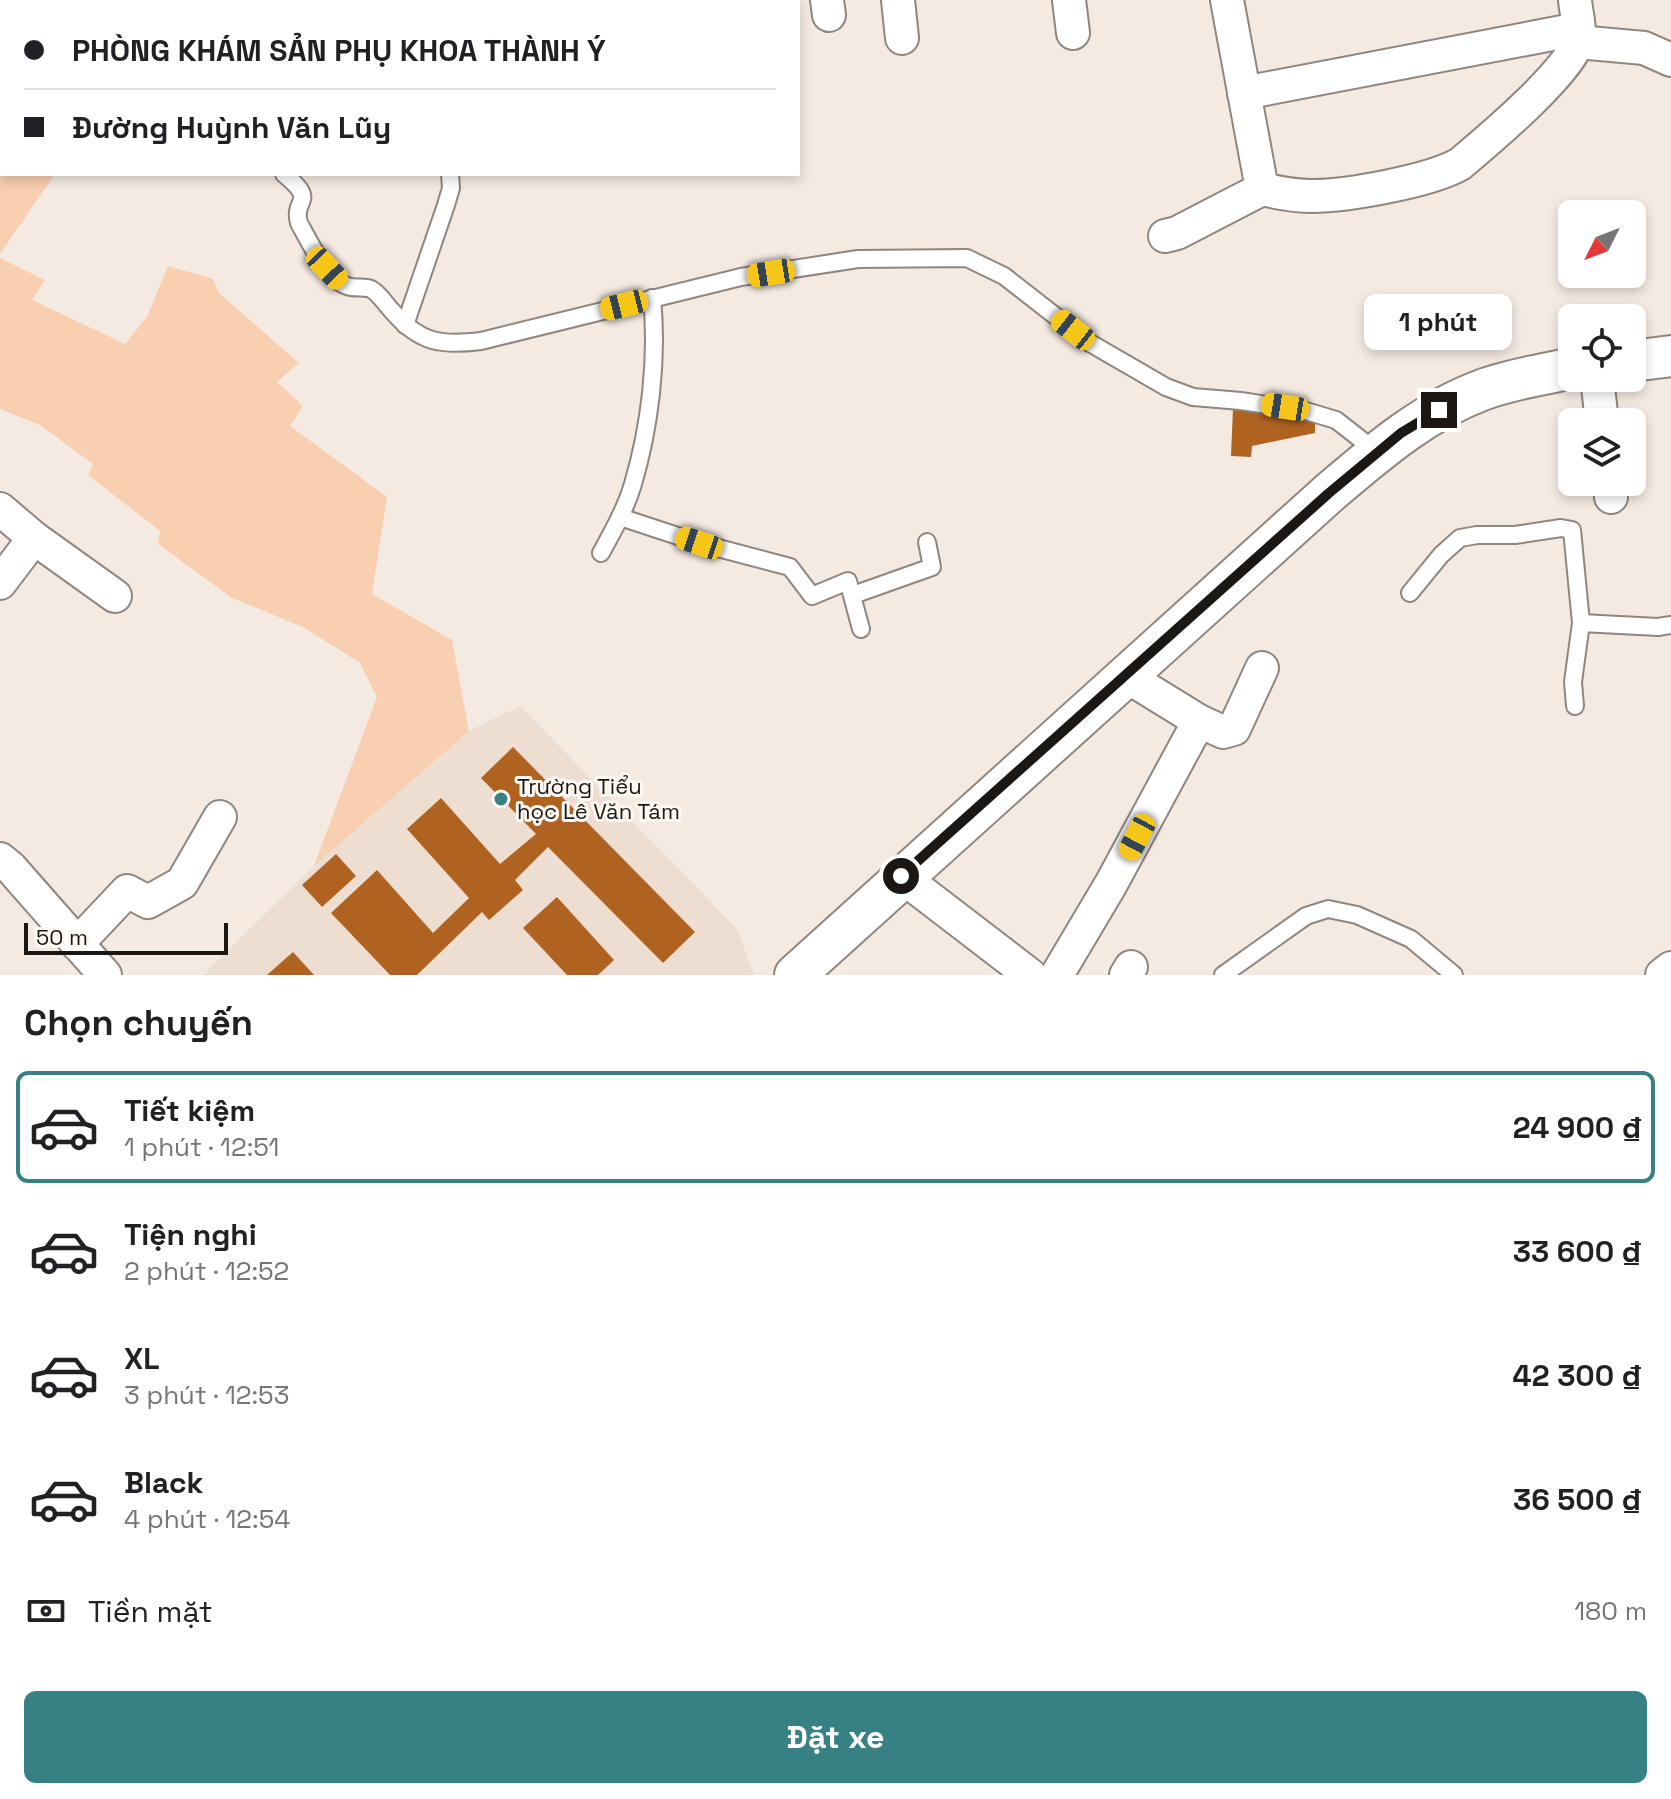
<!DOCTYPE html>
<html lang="vi">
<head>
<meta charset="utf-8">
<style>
	:root { --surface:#fff; --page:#f2f2f2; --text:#202124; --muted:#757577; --line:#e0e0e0; --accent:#378084 }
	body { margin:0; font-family:"Space Grotesk",sans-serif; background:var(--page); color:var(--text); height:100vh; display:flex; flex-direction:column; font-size:30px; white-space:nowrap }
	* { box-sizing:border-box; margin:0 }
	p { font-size:26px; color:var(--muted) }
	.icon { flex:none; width:44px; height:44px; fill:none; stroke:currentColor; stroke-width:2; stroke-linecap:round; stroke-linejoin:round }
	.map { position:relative; height:975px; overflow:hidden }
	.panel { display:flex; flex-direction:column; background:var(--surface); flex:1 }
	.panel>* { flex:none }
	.hud { position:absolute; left:0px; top:0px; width:800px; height:176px; box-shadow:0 4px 12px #0003; display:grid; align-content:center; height:176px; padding:0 24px; background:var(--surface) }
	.needle { width:52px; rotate:228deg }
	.fabs { position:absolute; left:1558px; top:200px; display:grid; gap:16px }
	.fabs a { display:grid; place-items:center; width:88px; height:88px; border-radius:12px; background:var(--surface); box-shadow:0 4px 12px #0003; font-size:40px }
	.scale { position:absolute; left:24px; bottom:20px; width:204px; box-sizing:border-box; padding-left:8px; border:4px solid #1b1715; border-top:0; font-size:22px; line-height:28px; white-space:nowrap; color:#1b1715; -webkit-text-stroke:6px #fef8f3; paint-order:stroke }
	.end { position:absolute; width:36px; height:36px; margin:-18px; border:10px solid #1b1715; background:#fff; box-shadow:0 0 0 4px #fff }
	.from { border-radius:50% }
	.bubble { position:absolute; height:56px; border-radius:12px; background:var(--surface); box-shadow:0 4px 12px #0003; font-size:26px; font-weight:700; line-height:56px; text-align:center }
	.car { position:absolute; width:24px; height:48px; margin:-24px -12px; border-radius:10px; box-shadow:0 0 6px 2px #0007; background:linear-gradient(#f5c518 24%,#345 0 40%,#f5c518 0 76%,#345 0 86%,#f5c518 0) }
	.hud b { display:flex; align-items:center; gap:28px; height:76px; font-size:30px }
	.hud b+b { border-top:2px solid var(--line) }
	.hud i { width:20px; height:20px; background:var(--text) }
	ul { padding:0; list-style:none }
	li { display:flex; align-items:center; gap:24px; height:112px; margin:0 16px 12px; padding:0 8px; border:4px solid transparent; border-radius:12px }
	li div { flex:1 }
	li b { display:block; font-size:30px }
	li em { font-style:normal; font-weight:700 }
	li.on { border-color:var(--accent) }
	li>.icon { width:72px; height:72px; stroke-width:1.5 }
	h2 { padding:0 24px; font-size:36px; line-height:96px }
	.pay { display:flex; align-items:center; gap:20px; height:88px; padding:0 24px; font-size:30px }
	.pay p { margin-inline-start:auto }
	.cta { display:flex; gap:16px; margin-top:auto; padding:16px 24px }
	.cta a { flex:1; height:92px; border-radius:12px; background:var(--accent); color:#fff; font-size:32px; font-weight:700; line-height:92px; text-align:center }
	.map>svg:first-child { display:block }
	.built { fill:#eeddd1 }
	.green { fill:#f8cfb1 }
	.building { fill:#b06321 }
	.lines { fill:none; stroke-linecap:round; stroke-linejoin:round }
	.service-casing { stroke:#908680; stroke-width:20 }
	.minor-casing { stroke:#908680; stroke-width:36 }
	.tertiary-casing { stroke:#908680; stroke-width:44 }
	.service { stroke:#fff; stroke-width:16 }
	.minor { stroke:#fff; stroke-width:32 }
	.tertiary { stroke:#fff; stroke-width:40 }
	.route { stroke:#1b1715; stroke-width:10 }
	.poi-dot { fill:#378084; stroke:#fef8f3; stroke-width:3 }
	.labels { text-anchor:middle; stroke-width:6; stroke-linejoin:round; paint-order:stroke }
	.poi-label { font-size:22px; fill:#1b1715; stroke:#fef8f3; text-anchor:start }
</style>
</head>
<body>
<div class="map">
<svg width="1671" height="975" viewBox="0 0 1671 975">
	<rect width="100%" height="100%" fill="#f4eae2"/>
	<!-- built -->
	<path class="built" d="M520,706L737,929L754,975H203L314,866L469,731Z"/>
	<!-- green -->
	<g class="green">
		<path d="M0,0L84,2H2V174H55L0,254Z"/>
		<path d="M0,258L45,280L32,300L125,344L147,317L168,266L213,279L219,293L299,363L277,382L303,406L290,426L387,497L372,594L452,640L469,731L314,866L377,697L360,663L303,627L232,598L158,544L160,531L88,475L93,464L40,425L0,409Z"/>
	</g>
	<!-- building -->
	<g class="building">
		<path d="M1233,408L1315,417V433L1252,446L1251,457L1231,456Z"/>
		<path d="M513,747L695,932L663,963L548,847L515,880L523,890L489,920L482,912L417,975H390L331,913L377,870L433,933L469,898L407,829L441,798L500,864L536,834L481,778Z"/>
		<path d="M336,854L356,876L322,907L302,885Z"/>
		<path d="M557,897L614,960L598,975H567L523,928Z"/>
		<path d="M293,952L314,975H267Z"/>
	</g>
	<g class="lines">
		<defs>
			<g id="service">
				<path d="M160,0L161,2"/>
				<path d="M443,0V2"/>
				<path d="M284,174C319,203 292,197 299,223C309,241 327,279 347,286C355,289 364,286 371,289C380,294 386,305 393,312C420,343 441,346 481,341L741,277L858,259L967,258L1004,276L1090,343L1166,387L1193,397L1241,401L1306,411L1336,420L1377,452"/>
				<path d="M405,325L446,205L451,188L450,174"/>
				<path d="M620,517L699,543L790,567L812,596L848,581L861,629"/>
				<path d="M601,553C613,531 626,508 633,484C650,426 658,359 652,298"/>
				<path d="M1410,593L1441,555L1460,538L1477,535H1515L1561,528L1572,530L1581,623L1573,682L1575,706"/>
				<path d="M853,595L932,567L927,542"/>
				<path d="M1581,623L1658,627L1671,625"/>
				<path d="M1223,975L1306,916L1328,909L1357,915L1411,939L1454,975"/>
			</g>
			<g id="minor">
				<path d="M678,0V2"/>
				<path d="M827,0L829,15"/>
				<path d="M898,0L902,38"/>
				<path d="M1069,0L1073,33"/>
				<path d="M1227,0L1262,189C1279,193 1295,196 1312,196C1348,196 1430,181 1460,164C1485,143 1576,67 1579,37C1580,26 1576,12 1575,0"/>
				<path d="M1578,42L1644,48L1671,60"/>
				<path d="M1244,93L1578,29"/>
				<path d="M1165,236L1177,233L1262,189"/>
				<path d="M1597,378L1602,422"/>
				<path d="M1610,482L1611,497"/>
				<path d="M0,509L34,538L115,596"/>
				<path d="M0,583L34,538"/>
				<path d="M1199,721L1223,732L1234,729L1262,668"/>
				<path d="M0,859L11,868L105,975"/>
				<path d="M901,876L1030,975"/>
				<path d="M77,944L127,891L148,902L182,883L220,817"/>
				<path d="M1057,975L1111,884L1199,721L1126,676"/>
				<path d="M1126,975L1131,967"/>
				<path d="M1662,975L1671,968"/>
			</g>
			<g id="tertiary">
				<path d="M1632,361L1671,356"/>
				<path d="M795,975L1329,493C1376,453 1423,412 1482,390C1510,379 1542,375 1572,368"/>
			</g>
		</defs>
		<!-- service casing -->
		<use href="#service" class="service-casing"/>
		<!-- minor casing -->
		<use href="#minor" class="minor-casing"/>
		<!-- tertiary casing -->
		<use href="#tertiary" class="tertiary-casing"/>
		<!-- service -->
		<use href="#service" class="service"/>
		<!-- minor -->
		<use href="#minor" class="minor"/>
		<!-- tertiary -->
		<use href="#tertiary" class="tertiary"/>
	</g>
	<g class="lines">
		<!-- route -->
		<path class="route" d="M901,876L1329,493L1401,433L1439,410"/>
	</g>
	<!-- markers -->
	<circle class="poi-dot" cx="501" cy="799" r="8"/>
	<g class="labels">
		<!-- poi labels -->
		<g class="poi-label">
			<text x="517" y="794">Trường Tiểu<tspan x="517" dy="25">học Lê Văn Tám</tspan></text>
		</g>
	</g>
</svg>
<div class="fabs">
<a><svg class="needle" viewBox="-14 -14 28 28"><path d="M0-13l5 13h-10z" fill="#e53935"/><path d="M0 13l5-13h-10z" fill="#757577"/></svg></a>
<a><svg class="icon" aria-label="locate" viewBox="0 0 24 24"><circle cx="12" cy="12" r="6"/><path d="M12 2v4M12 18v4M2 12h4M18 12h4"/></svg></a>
<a><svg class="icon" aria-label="layers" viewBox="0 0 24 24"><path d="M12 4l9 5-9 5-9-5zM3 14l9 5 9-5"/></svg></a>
</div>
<div class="scale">50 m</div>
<i class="end from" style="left:901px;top:876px"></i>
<i class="end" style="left:1439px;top:410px"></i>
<div class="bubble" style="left:1364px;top:294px;width:148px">1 phút</div>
<i class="car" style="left:327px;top:268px;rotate:137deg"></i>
<i class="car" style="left:771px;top:273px;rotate:261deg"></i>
<i class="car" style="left:624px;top:305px;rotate:256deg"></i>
<i class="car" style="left:1073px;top:330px;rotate:308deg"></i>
<i class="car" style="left:1285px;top:407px;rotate:279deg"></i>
<i class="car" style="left:699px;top:543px;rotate:288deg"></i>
<i class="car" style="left:1137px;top:837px;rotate:208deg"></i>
<div class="hud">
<b><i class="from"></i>PHÒNG KHÁM SẢN PHỤ KHOA THÀNH Ý</b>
<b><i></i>Đường Huỳnh Văn Lũy</b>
</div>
</div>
<section class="panel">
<h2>Chọn chuyến</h2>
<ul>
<li class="on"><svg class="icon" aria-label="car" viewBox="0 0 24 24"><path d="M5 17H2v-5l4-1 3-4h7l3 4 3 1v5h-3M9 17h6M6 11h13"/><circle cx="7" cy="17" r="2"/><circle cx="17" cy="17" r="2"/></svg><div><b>Tiết kiệm</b><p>1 phút · 12:51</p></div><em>24 900 ₫</em></li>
<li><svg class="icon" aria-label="car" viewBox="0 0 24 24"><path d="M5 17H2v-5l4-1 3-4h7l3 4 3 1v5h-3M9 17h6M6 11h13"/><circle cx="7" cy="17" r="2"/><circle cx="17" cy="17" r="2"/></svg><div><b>Tiện nghi</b><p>2 phút · 12:52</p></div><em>33 600 ₫</em></li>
<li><svg class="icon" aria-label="car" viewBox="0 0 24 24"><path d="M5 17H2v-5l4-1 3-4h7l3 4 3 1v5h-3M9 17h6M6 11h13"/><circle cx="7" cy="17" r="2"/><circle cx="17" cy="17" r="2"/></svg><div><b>XL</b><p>3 phút · 12:53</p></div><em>42 300 ₫</em></li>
<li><svg class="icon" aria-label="car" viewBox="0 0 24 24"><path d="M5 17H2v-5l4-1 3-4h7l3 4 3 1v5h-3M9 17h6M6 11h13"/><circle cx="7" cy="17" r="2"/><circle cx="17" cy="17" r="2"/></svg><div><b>Black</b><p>4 phút · 12:54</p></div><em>36 500 ₫</em></li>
</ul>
<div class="pay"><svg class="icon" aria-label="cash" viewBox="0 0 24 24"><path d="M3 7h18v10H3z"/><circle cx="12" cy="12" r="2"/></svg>Tiền mặt<p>180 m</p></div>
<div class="cta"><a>Đặt xe</a></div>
</section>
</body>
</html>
